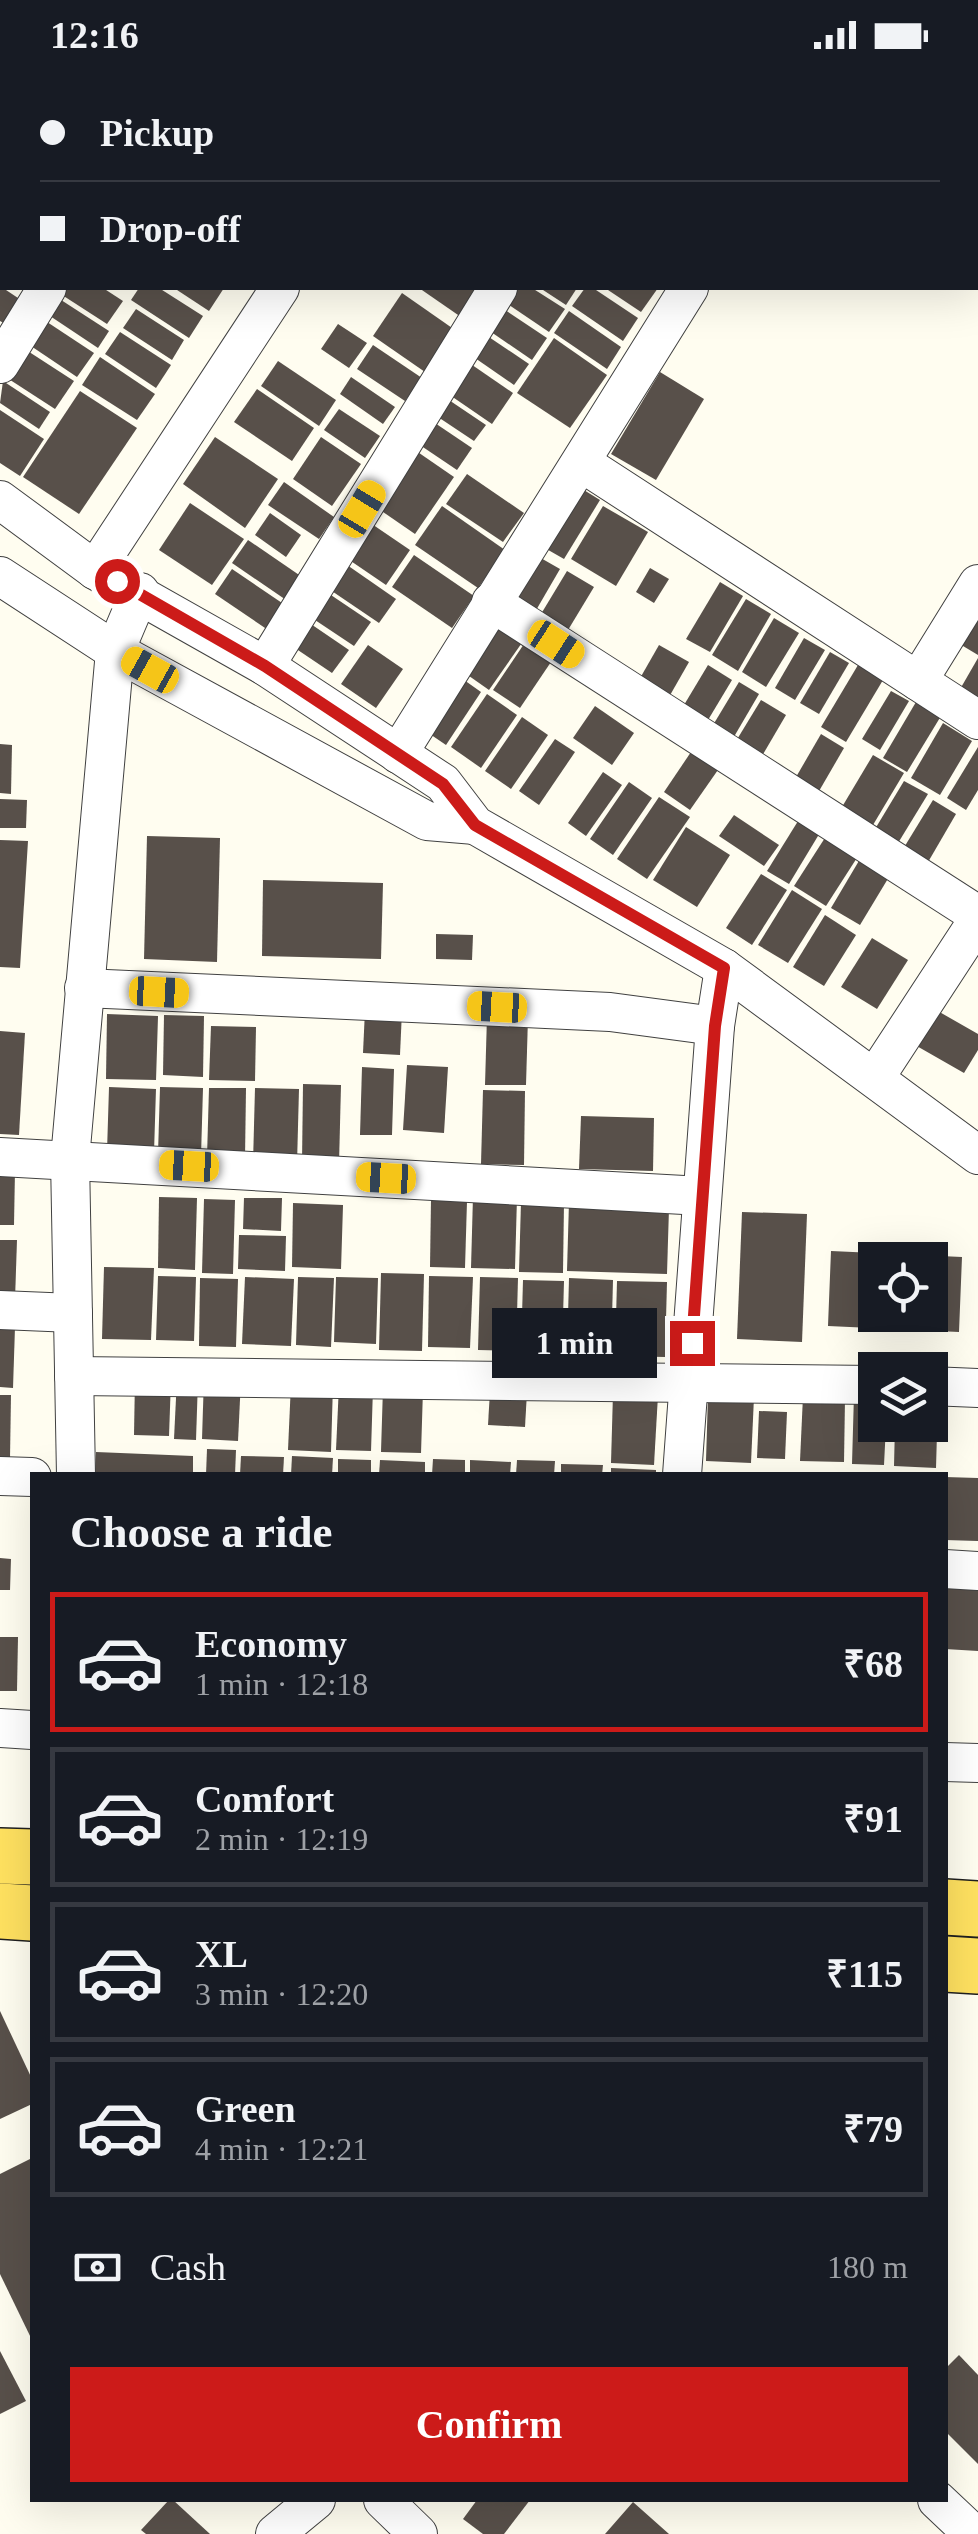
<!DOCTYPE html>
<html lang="en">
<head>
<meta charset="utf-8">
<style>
	:root { --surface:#171b24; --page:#242831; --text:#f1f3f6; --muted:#9ea1a6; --line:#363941; --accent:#cc1b19 }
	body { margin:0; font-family:Georgia,serif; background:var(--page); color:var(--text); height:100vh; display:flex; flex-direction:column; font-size:38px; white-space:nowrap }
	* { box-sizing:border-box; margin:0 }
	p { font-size:32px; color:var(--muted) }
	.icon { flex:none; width:55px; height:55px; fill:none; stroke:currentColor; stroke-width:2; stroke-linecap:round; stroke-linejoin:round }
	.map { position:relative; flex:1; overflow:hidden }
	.sheet { position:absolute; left:30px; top:1402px; width:918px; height:1030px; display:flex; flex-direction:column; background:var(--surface); border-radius:0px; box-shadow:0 10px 40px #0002 }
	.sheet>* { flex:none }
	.top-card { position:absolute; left:0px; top:0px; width:980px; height:220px; box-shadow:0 10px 40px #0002; display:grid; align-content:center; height:220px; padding:0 40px; background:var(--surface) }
	.fabs { position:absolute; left:858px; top:1172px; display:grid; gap:20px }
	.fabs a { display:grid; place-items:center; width:90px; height:90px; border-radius:0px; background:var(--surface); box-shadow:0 10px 40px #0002; font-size:50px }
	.end { position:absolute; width:45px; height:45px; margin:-22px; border:12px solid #cc1b19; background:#fff; box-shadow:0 0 0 5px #fff }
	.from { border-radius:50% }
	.bubble { position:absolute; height:70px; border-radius:0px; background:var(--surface); box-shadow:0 10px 40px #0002; font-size:32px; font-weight:600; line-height:70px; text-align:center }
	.car { position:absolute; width:30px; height:60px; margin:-30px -15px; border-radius:12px; box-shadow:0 0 8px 2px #0007; background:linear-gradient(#f5c518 24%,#345 0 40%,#f5c518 0 76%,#345 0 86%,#f5c518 0) }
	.top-card b { display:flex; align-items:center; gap:35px; height:95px; font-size:38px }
	.top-card b+b { border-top:2px solid var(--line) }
	.top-card i { width:25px; height:25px; background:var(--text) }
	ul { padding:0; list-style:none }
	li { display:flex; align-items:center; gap:30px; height:140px; margin:0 20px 15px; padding:0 20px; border:5px solid var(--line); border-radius:0px }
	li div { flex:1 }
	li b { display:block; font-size:38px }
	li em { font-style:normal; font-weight:600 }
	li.active { border-color:var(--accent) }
	li>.icon { width:90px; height:90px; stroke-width:1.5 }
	h2 { padding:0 40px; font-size:45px; line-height:120px }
	.pay { display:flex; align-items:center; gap:25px; height:110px; padding:0 40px; font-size:38px }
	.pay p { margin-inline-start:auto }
	.primary-button { display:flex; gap:20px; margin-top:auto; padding:20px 40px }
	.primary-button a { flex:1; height:115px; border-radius:0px; background:var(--accent); color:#fff; font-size:40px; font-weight:600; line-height:115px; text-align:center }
	.status { display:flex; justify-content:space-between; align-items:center; height:70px; padding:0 50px; background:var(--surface); direction:ltr }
	.status svg { height:28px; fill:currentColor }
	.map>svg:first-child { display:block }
	.building { fill:#58504a; fill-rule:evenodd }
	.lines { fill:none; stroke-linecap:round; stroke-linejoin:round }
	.street-casing { stroke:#414141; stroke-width:40 }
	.primary-casing { stroke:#1f1f1f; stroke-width:58 }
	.street { stroke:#fff; stroke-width:38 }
	.primary { stroke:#ffe160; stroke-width:55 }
	.route { stroke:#cc1b19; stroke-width:12 }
</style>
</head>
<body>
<div class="status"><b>12:16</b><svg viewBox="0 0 49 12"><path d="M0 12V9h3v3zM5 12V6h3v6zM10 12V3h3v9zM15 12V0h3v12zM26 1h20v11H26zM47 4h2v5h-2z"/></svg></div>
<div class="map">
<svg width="978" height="2464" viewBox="0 0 978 2464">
	<rect width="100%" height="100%" fill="#fffdf0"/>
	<!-- building -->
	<g class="building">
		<path d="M0,216L24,232L9,256L0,251Z"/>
		<path d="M63,218H103L123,231L107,254L59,223Z"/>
		<path d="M139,218H159L203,246L189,268L131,230Z"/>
		<path d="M174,218H224L209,241Z"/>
		<path d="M419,218H482L461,247Z"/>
		<path d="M502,218H532L565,239L549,262L496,226Z"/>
		<path d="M540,218H577L566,235Z"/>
		<path d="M585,218H593L638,248L623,271L572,236Z"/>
		<path d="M605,218H658L641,242Z"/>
		<path d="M402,223L455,260L425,302L373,266Z"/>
		<path d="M58,228L109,261L98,278L47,244Z"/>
		<path d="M493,232L547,268L532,290L478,253Z"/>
		<path d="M136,239L184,270L172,290L123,258Z"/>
		<path d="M569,241L621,277L607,299L554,263Z"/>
		<path d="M41,248L94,283L77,307L25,272Z"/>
		<path d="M338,254L367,273L349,298L321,279Z"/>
		<path d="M477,259L529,294L514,315L462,279Z"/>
		<path d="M120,262L171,295L156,318L105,284Z"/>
		<path d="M554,268L607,305L570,358L517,323Z"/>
		<path d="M373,275L422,308L405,331L357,299Z"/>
		<path d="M20,276L74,311L55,339L1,304Z"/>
		<path d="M100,287L155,324L137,350L82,315Z"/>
		<path d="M462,288L513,323L492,354L441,319Z"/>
		<path d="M278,291L336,330L319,356L261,316Z"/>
		<path d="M660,302L704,329L656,410L611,384Z"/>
		<path d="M351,307L395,337L383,354L340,324Z"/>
		<path d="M3,311L50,342L39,359L0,333Z"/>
		<path d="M257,319L314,358L292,391L234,352Z"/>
		<path d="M80,321L137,358L79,444L23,407Z"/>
		<path d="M440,324L486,355L474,371L429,341Z"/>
		<path d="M339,339L380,366L365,388L324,360Z"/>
		<path d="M0,340L44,369L20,406L0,393Z"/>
		<path d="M423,345L472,378L457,400L408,367Z"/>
		<path d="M215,367L278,409L245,458L183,414Z"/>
		<path d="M321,367L361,394L332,436L293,409Z"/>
		<path d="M409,376L454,407L415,464L370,433Z"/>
		<path d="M467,404L524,443L503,472L446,434Z"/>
		<path d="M284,412L334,447L319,469L268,435Z"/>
		<path d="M579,417L600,430L564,489L543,477Z"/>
		<path d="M190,433L244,469L212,515L159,480Z"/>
		<path d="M442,436L505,480L478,518L415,475Z"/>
		<path d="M603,436L648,462L616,516L571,489Z"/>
		<path d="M270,443L301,465L286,487L255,465Z"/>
		<path d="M363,448L410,480L386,515L339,483Z"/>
		<path d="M248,470L305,509L289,532L232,493Z"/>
		<path d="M414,485L474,526L452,558L392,517Z"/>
		<path d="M539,487L560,499L535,542L514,530Z"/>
		<path d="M337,488L396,529L379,553L320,513Z"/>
		<path d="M650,498L669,509L654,533L636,522Z"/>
		<path d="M232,499L285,535L268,560L215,524Z"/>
		<path d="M567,501L594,517L565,565L538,549Z"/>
		<path d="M720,512L743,526L710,582L686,569Z"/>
		<path d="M319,517L371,552L354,576L303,542Z"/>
		<path d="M746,529L771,544L738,601L712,585Z"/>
		<path d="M302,548L349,580L332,603L286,572Z"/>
		<path d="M498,548L526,567L489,620L462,601Z"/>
		<path d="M774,548L799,563L766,617L742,602Z"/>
		<path d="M973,548L978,551V585L958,573Z"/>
		<path d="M528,568L555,586L520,638L493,620Z"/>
		<path d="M804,568L825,580L795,630L775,618Z"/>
		<path d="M368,575L403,599L376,638L341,614Z"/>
		<path d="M659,575L689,592L669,627L639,610Z"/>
		<path d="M830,582L849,593L819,644L800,633Z"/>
		<path d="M978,588V632L959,621Z"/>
		<path d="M708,595L732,610L702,660L678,645Z"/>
		<path d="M858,595L883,610L846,672L821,657Z"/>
		<path d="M457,605L481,622L446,675L421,658Z"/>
		<path d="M739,612L759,624L728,677L707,665Z"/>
		<path d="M891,621L909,631L880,680L862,669Z"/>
		<path d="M487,624L517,645L481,698L451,677Z"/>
		<path d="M761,630L786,645L759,691L733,676Z"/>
		<path d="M916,632L941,646L907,702L883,688Z"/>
		<path d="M595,636L634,663L612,695L573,668Z"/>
		<path d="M522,647L548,665L511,719L485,701Z"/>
		<path d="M943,653L972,671L940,725L911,708Z"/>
		<path d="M821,664L844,678L815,728L792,714Z"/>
		<path d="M555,669L575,682L539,735L519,721Z"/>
		<path d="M0,674L12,675L11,724L0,723Z"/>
		<path d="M978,677V720L966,740L947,728Z"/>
		<path d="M693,679L720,697L690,740L664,722Z"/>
		<path d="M873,685L904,703L867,765L836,747Z"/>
		<path d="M603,702L622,715L586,766L568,753Z"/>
		<path d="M904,711L928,724L895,778L872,764Z"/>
		<path d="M629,712L652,728L613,785L590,769Z"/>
		<path d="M659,727L690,747L647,809L617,789Z"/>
		<path d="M0,729L27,730L26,758H0Z"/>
		<path d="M933,730L956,744L924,799L900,784Z"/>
		<path d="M803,743L824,756L789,814L767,801Z"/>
		<path d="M734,745L779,775L764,796L719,766Z"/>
		<path d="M686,757L730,785L697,837L653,810Z"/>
		<path d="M830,760L862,780L826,836L794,816Z"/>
		<path d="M147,766L220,768L217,892L144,889Z"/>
		<path d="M0,770L28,771L20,898L0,897Z"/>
		<path d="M863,784L892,802L860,855L831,838Z"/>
		<path d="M761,804L787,820L752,875L726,858Z"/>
		<path d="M263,810L383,813L381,889L262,886Z"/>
		<path d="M792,820L822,839L788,893L758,875Z"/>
		<path d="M825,845L856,865L824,916L793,897Z"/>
		<path d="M436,864L473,865L472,890L436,889Z"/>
		<path d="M872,868L908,890L877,939L841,917Z"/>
		<path d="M365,940L402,941L400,985L363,983Z"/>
		<path d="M936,940L978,964V980L964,1003L915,975Z"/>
		<path d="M107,944L158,946L156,1010L106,1009Z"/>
		<path d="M164,945L204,946L203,1007L163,1005Z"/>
		<path d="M487,946L528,947L526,1015H485Z"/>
		<path d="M211,956L256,957L255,1011L209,1010Z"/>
		<path d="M0,961L25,963L19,1065L0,1064Z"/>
		<path d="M407,995L448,997L444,1063L403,1060Z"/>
		<path d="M362,997L394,999L392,1065H360Z"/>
		<path d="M303,1014L341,1015L339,1094L302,1093Z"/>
		<path d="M109,1017L156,1019L154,1082L107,1081Z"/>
		<path d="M160,1017L203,1018L201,1086L158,1084Z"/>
		<path d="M209,1018H246L245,1088L207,1087Z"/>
		<path d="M255,1018L299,1019L297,1094L253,1093Z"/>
		<path d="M483,1020L525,1021L524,1095L481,1094Z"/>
		<path d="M581,1046L654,1048L653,1101L579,1099Z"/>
		<path d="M0,1100H15L14,1155H0Z"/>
		<path d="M473,1126L517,1127L515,1199L471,1198Z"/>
		<path d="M159,1127L197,1128L195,1200L158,1198Z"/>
		<path d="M244,1128H282L281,1161L243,1159Z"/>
		<path d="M204,1129L235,1130L233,1204L202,1203Z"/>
		<path d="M431,1130L467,1131L465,1198L430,1197Z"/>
		<path d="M521,1132L564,1133L563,1203L519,1202Z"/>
		<path d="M569,1132L669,1138L667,1204L567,1201Z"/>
		<path d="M293,1133L343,1135L341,1199L292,1197Z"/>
		<path d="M742,1142L807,1144L802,1272L737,1269Z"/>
		<path d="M239,1165L286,1166L285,1201L238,1199Z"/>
		<path d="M0,1170H17L15,1230L0,1229Z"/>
		<path d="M831,1181L962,1187L959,1262L828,1256ZM875,1190H930V1245H875Z"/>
		<path d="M104,1197L154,1198L151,1270L102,1269Z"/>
		<path d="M381,1203L424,1204L422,1281L379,1280Z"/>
		<path d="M158,1206L196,1207L194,1271L156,1270Z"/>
		<path d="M429,1206L473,1207L470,1278L428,1277Z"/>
		<path d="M245,1207L294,1209L291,1276L242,1274Z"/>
		<path d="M298,1207L334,1208L331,1277L296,1275Z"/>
		<path d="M336,1207L378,1208L376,1274L334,1272Z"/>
		<path d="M480,1207L518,1208L516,1281L478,1280Z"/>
		<path d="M200,1208L238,1209L236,1277L199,1276Z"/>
		<path d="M569,1208L613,1210L611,1287L567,1285Z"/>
		<path d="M523,1210L564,1211L562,1284L521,1282Z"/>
		<path d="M617,1211L667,1212L665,1287L615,1286Z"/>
		<path d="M0,1257H15L13,1318L0,1317Z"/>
		<path d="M204,1307L241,1309L238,1371L202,1369Z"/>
		<path d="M135,1308L171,1310L169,1366L134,1365Z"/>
		<path d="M177,1308L198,1310L196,1370L174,1369Z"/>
		<path d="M291,1313L333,1314L331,1382L288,1380Z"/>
		<path d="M339,1315L373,1317L371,1381L336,1380Z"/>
		<path d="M383,1317L423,1319L421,1383L381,1382Z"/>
		<path d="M490,1321L527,1322L525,1357L488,1355Z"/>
		<path d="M613,1323L658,1325L654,1395L611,1393Z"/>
		<path d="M854,1324L875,1325V1355H886L884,1395L852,1394Z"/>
		<path d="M0,1325H11L10,1388H0Z"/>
		<path d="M708,1325L754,1327L751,1393L706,1391Z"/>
		<path d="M803,1326L845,1329L844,1392L800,1391Z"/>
		<path d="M930,1328H938L936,1398L894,1396L895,1355H930Z"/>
		<path d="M759,1341L787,1342L785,1389L757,1388Z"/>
		<path d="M207,1379L236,1380L235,1405H206Z"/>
		<path d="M96,1382L193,1386V1405H95Z"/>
		<path d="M241,1386L284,1387L283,1405H240Z"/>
		<path d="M292,1386L333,1388L332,1405H291Z"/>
		<path d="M338,1389L371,1390V1405H338Z"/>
		<path d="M433,1389L465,1390V1405H432Z"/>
		<path d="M380,1390L425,1392V1405H379Z"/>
		<path d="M470,1390L511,1392L510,1405H470Z"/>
		<path d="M517,1390L555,1391L554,1405H516Z"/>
		<path d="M561,1394L603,1395L602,1405H561Z"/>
		<path d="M611,1398L656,1400V1405H611Z"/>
		<path d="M945,1407L978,1408V1471L945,1470Z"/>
		<path d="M0,1488L11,1489L10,1520H0Z"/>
		<path d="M945,1517L978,1518V1581L945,1579Z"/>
		<path d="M0,1567H18L17,1621H0Z"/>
		<path d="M0,1941L32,2009V2034L0,2049Z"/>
		<path d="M32,2088V2270L0,2204V2104Z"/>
		<path d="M0,2281L26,2331L0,2344Z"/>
		<path d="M959,2285L978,2305V2394L945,2361V2299Z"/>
		<path d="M169,2430H173L210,2464H146L141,2460Z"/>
		<path d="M477,2430H530L504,2464H483L463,2449Z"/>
		<path d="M633,2432L669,2464H605Z"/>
	</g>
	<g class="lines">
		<defs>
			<g id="street">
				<path d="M704,0L708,2"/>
				<path d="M181,2L183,0"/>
				<path d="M421,2L423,0"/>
				<path d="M629,2L631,0"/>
				<path d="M0,294L47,218"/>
				<path d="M582,393L978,650"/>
				<path d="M0,430L95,500L265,596L443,713L475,755L724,898L978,1085"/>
				<path d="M95,500L280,218"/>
				<path d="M0,506L115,581L427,751L475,755"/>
				<path d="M491,532L978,845"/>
				<path d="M265,596L498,218"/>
				<path d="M918,611L978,514"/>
				<path d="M398,684L689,218"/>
				<path d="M84,918L610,942L715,956"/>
				<path d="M876,1006L978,850"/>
				<path d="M0,1087L702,1126"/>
				<path d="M0,1240L73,1243"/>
				<path d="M74,1306L875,1315"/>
				<path d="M930,1316L978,1318"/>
				<path d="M76,1405L70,1089L115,581L140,522"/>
				<path d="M682,1405L715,956L724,898"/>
				<path d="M0,1406L32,1407"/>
				<path d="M945,1499L978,1501"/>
				<path d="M0,1658L32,1660"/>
				<path d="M945,1692L978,1693"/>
				<path d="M383,2430L418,2464"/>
				<path d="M937,2430L973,2464"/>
				<path d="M275,2464L316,2430"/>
			</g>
			<g id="primary">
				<path d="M0,1786L32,1787"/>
				<path d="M945,1837L978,1839"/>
				<path d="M0,1841L32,1843"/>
				<path d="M945,1894L978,1896"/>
			</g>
		</defs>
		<!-- street casing -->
		<use href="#street" class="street-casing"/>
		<!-- primary casing -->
		<use href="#primary" class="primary-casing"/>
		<!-- street -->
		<use href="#street" class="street"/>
		<!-- primary -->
		<use href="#primary" class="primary"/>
	</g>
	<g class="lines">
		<!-- route -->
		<path class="route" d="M117,511L265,596L443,714L475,755L724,898L715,956L692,1273"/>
	</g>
</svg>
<div class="fabs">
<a><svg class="icon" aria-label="locate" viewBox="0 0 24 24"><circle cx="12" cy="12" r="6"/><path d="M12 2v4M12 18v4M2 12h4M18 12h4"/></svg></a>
<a><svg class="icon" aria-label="layers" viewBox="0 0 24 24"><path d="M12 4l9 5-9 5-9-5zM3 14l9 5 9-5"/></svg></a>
</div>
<i class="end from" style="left:117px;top:511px"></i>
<i class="end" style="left:692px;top:1273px"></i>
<div class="bubble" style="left:492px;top:1238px;width:165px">1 min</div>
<i class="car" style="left:362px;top:439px;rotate:31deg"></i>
<i class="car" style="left:556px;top:574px;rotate:123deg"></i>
<i class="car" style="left:150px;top:600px;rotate:299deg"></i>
<i class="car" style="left:159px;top:922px;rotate:93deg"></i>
<i class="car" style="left:497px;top:937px;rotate:273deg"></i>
<i class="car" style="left:189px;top:1096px;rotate:273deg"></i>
<i class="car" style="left:386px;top:1108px;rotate:273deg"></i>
<div class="top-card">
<b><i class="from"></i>Pickup</b>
<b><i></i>Drop-off</b>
</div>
<section class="sheet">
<h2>Choose a ride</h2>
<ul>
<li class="active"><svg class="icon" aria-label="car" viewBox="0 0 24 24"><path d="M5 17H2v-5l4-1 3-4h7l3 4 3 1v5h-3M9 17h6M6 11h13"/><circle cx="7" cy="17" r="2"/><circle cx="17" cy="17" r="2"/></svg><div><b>Economy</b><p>1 min · 12:18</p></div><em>₹68</em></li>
<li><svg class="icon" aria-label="car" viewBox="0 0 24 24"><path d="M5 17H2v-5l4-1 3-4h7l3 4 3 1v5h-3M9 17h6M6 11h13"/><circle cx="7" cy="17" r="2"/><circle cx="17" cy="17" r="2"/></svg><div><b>Comfort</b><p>2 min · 12:19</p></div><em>₹91</em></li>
<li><svg class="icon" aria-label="car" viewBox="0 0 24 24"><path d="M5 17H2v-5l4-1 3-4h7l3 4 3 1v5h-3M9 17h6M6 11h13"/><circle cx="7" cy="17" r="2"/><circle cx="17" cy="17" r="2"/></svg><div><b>XL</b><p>3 min · 12:20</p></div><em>₹115</em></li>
<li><svg class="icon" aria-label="car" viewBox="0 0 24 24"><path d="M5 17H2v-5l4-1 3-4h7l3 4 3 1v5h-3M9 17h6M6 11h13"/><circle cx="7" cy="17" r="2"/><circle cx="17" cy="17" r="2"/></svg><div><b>Green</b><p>4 min · 12:21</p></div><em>₹79</em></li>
</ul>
<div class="pay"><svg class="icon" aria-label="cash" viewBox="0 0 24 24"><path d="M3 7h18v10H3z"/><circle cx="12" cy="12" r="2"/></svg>Cash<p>180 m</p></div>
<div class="primary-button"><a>Confirm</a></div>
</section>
</div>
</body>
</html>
